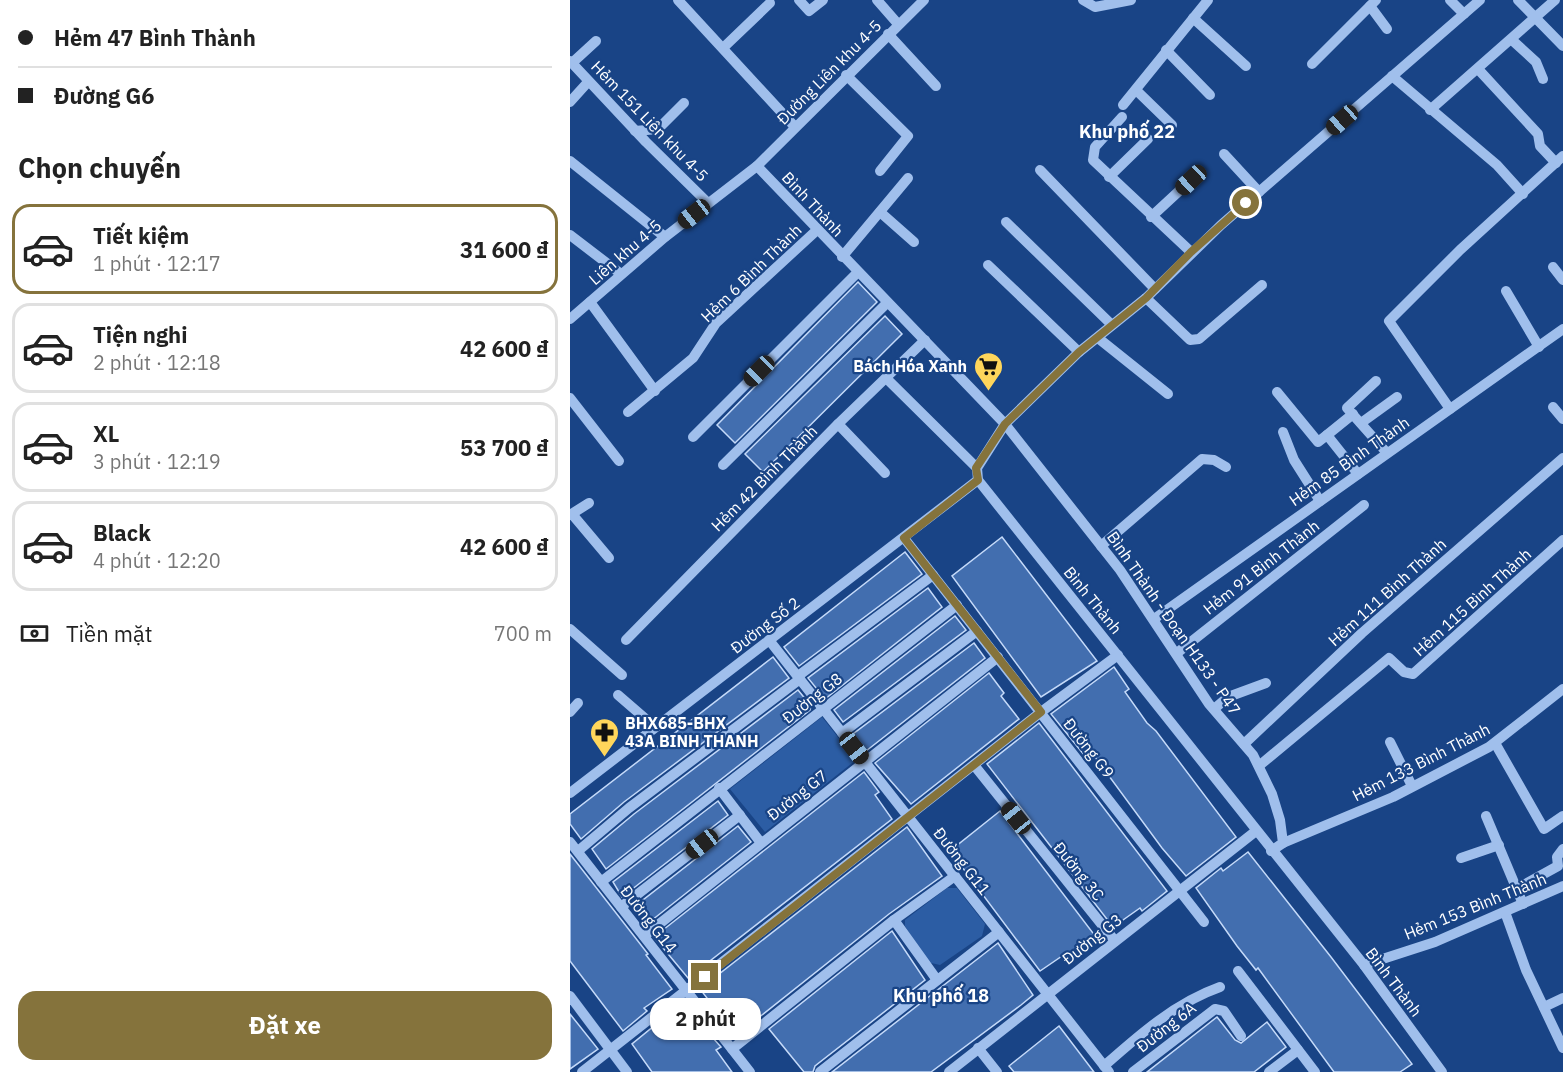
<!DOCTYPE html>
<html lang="vi">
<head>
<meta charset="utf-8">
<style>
	:root { --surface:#fff; --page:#f6f6f6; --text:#222; --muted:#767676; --line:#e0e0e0; --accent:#85733c }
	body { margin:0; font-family:"IBM Plex Sans",sans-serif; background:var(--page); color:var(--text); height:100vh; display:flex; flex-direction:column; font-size:22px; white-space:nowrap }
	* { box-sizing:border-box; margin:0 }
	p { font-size:20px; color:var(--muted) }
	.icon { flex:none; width:33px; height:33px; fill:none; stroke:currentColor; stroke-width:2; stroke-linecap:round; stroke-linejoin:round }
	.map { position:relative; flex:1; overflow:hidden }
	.sheet { display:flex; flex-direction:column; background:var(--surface); width:570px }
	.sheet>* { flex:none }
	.hud { display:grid; align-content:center; height:132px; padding:0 18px; background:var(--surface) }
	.end { position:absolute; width:27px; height:27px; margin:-14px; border:8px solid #85733c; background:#fff; box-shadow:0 0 0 3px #fff }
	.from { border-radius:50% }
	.bubble { position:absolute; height:42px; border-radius:18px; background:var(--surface); box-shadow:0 2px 4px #0004; font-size:20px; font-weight:700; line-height:42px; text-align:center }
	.car { position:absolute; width:18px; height:36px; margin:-18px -9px; border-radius:8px; box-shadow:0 0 4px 2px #0007; background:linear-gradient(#222 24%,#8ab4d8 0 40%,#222 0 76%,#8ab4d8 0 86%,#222 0) }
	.hud b { display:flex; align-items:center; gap:21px; height:57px; font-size:22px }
	.hud b+b { border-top:2px solid var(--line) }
	.hud i { width:15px; height:15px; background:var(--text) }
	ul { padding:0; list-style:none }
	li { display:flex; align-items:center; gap:18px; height:90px; margin:0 12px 9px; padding:0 6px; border:3px solid var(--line); border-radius:18px }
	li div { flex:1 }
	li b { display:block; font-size:22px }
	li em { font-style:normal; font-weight:700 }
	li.current { border-color:var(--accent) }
	li>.icon { width:54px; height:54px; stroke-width:1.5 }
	h2 { padding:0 18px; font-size:27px; line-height:72px }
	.pay { display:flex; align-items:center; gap:15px; height:66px; padding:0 18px; font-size:22px }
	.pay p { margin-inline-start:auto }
	.button { display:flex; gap:12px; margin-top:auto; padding:12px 18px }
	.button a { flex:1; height:69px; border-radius:18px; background:var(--accent); color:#fff; font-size:24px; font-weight:700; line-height:69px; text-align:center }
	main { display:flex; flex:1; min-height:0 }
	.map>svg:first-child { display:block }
	.green { fill:#2c5da4 }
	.building { fill:#426eaf; stroke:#c5daf9; stroke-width:1.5 }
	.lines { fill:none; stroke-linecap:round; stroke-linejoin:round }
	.minor { stroke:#a0bfec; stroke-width:10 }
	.route { stroke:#85733c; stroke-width:8 }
	.labels { text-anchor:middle; stroke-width:4.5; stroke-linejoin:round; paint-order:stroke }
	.street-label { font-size:16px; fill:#fff; stroke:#194486 }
	.poi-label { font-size:16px; font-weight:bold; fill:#fff; stroke:#194486; text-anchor:end }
	.neighbourhood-label { font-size:18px; font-weight:bold; fill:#fff; stroke:#194486 }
</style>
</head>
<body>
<main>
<section class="sheet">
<div class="hud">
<b><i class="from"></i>Hẻm 47 Bình Thành</b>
<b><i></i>Đường G6</b>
</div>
<h2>Chọn chuyến</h2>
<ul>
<li class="current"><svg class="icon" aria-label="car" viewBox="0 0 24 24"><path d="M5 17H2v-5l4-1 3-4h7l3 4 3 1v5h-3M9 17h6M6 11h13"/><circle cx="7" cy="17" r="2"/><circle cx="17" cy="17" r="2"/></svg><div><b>Tiết kiệm</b><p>1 phút · 12:17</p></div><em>31 600 ₫</em></li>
<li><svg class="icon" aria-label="car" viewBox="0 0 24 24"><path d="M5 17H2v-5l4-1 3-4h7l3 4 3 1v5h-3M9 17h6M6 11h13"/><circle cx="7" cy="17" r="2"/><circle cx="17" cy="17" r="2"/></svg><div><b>Tiện nghi</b><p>2 phút · 12:18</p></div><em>42 600 ₫</em></li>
<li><svg class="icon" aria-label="car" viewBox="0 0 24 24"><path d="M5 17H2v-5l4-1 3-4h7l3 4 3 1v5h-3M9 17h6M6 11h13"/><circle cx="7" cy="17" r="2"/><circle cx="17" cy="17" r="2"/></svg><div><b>XL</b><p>3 phút · 12:19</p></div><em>53 700 ₫</em></li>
<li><svg class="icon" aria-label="car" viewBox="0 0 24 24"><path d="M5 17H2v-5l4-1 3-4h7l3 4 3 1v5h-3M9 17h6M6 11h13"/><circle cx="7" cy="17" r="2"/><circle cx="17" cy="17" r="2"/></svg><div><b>Black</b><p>4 phút · 12:20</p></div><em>42 600 ₫</em></li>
</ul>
<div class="pay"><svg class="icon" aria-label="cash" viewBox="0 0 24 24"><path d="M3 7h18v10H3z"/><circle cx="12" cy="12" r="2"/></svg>Tiền mặt<p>700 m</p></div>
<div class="button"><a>Đặt xe</a></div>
</section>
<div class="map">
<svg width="993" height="1072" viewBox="0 0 993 1072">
	<rect width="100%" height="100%" fill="#194486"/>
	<!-- green -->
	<g class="green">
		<path d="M252,717L286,760L195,832L160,789Z"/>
		<path d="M377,888H387L415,924L412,936L370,965L357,962L335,926V920Z"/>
	</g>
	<!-- building -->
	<g class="building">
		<path d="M288,282L307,302L165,443L147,425Z"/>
		<path d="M315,316L332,334L193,472L175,454Z"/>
		<path d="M432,537L527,661L471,697L382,576Z"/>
		<path d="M335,552L352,574L229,666L214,647Z"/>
		<path d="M358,588L372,607L255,699L238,678Z"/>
		<path d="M385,616L396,630L273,722L264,710Z"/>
		<path d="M404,643L415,658L296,751L283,734Z"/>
		<path d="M203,657L219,678L54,802L11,839L0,824V814Z"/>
		<path d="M544,667L559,689L555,692L577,723L586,731L666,837L616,876L592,848L525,757L519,761L481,714Z"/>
		<path d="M419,673L434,693L431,696L449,719L341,804L305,763Z"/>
		<path d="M228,690L241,706L240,710L36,869L22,849L64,814Z"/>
		<path d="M469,723L597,891L572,911L570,908L543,927L417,764Z"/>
		<path d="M294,772L309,792L305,795L322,819L118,978L84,937Z"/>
		<path d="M148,801L158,815L52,897L43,882Z"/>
		<path d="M430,811L526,937L500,955L498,952L470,971L380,851Z"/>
		<path d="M168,826L181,842L77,924L64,907Z"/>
		<path d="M337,827L372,876L319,914L163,1038L144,1013L147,1011L130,989Z"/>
		<path d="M678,852L761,957L842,1064L830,1072H764L688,968L686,970L667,946L626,888L651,868L653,871Z"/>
		<path d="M0,854L78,954L76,955L102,989L74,1008L77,1011L53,1031L0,961Z"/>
		<path d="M322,931L355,980L245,1066L243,1072H234L199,1029Z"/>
		<path d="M428,943L463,995L451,1005L361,1072H262Z"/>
		<path d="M112,1003L151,1047L146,1050L162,1072H82L62,1044Z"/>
		<path d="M0,1014L28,1049L0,1069Z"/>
		<path d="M647,1017L665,1040L671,1043L697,1022L716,1047L684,1072H577Z"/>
		<path d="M489,1026L524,1072H444L439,1066Z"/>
	</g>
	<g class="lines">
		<!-- minor -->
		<g class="minor">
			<path d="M108,0L225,127"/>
			<path d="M229,0L239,11L253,0"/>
			<path d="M307,0L328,24"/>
			<path d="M513,0L525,7L561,0"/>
			<path d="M880,0L894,14"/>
			<path d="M948,0L993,46"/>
			<path d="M800,6L817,29"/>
			<path d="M623,18L676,66"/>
			<path d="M318,34L366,86"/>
			<path d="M942,40L966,62L973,79"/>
			<path d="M153,48L200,3"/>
			<path d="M596,50L640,95"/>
			<path d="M0,61L76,142L138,203"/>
			<path d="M2,63L26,41"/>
			<path d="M742,64L806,0"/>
			<path d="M908,69L968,134L970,146L986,163"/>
			<path d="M276,75L338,136L310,171"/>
			<path d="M822,76L927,165L953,194"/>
			<path d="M566,90L602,125"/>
			<path d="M0,102L18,82"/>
			<path d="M553,105L638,0"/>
			<path d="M860,110L985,0"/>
			<path d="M552,117L525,147L523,160L621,252"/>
			<path d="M65,131L88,129L114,103"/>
			<path d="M654,154L689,192"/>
			<path d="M0,161L95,237"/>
			<path d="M187,166L435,424L407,468L408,480L794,965L872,1072"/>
			<path d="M470,170L585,289"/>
			<path d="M539,177L578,139"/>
			<path d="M310,212L344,242"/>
			<path d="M581,217L621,180"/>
			<path d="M436,222L542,325"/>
			<path d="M0,235L51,274"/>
			<path d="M272,257L338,178"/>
			<path d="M418,265L509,352"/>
			<path d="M983,267L993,280"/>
			<path d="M936,291L969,347"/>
			<path d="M576,298L620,340L629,339L692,285"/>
			<path d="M20,302L85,391"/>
			<path d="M0,319L95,237L187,166L354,0"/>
			<path d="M528,338L598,394"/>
			<path d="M316,378L407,468"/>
			<path d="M806,381L777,408L817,453"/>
			<path d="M707,392L748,442L757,435L788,474"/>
			<path d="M0,398L49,461"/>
			<path d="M983,407L993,419"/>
			<path d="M880,409L819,321L890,250L993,156"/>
			<path d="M58,412L123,358L146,323L247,230"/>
			<path d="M791,423L827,397"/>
			<path d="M268,424L315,473"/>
			<path d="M713,432L724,460L750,501"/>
			<path d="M757,435L783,414"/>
			<path d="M123,437L287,273"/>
			<path d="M153,465L317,303"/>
			<path d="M2,514L39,558"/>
			<path d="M0,515L19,503"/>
			<path d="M334,538L634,922"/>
			<path d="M531,546L632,459L644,460L656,467"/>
			<path d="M584,619L993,329"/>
			<path d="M0,629L52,675"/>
			<path d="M56,640L268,424L355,340"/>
			<path d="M199,640L539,1072"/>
			<path d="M607,653L794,505"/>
			<path d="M228,676L363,575"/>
			<path d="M48,695L85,727"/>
			<path d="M644,709L658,697L696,683"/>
			<path d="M0,712L8,703"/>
			<path d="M272,733L407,631"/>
			<path d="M820,742L842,786"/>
			<path d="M925,743L974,829L993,816"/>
			<path d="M674,744L792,633L993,458"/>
			<path d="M404,765L545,941"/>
			<path d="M690,765L819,658L834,672L843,674L993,540"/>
			<path d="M149,788L191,843"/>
			<path d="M0,793L408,480"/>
			<path d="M916,816L953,904"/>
			<path d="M0,842L180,1072"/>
			<path d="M713,843L823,797L919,747L993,689"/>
			<path d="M8,851L59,808L230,679"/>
			<path d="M701,851L713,843L710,820L702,794L683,755L639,704L550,570L435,424L509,352L576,298L651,225L910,0"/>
			<path d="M891,858L929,845"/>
			<path d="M31,882L387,605"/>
			<path d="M948,888L988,866L987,857L993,849"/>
			<path d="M51,907L170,815"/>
			<path d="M935,912L956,970L993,1048"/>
			<path d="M324,920L367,980"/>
			<path d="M74,936L428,657"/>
			<path d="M794,965L865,942L993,886"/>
			<path d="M668,971L745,1072"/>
			<path d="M0,996L57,1072"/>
			<path d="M974,1007L993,998"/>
			<path d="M408,1048L427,1072"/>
			<path d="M162,1049L324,920L385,876"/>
			<path d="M534,1066C569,1035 605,1003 650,987"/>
			<path d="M12,1072L471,712L548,655"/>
			<path d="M250,1072L429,932"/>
			<path d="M379,1072L686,831"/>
			<path d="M563,1072L645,1009L654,1011L671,1036"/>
			<path d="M699,1072L728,1050"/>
		</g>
	</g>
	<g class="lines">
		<!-- route -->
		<path class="route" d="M135,977L471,712L334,538L408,480L406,468L435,424L509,352L576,298L621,252L676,203"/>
	</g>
	<!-- icons -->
	<defs>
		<symbol id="supermarket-pin" viewBox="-11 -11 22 30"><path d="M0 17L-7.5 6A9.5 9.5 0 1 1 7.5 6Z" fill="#ffd65b" stroke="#194486"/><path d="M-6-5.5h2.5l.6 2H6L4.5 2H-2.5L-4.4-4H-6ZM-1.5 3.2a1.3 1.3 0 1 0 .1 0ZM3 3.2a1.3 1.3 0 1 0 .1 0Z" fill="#111"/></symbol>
		<symbol id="pharmacy-pin" viewBox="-11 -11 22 30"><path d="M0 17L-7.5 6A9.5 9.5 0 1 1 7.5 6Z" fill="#ffd65b" stroke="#194486"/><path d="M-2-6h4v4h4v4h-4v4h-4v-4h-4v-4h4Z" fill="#111"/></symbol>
	</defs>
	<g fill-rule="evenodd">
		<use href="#supermarket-pin" x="402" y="350" width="33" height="45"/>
		<use href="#pharmacy-pin" x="18" y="716" width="33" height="45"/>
	</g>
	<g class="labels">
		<!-- street labels -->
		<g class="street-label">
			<text transform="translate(259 72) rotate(-45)" y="6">Đường Liên khu 4-5</text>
			<text transform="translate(80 121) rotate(46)" y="6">Hẻm 151 Liên khu 4-5</text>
			<text transform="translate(243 204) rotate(47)" y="6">Bình Thành</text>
			<text transform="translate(55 252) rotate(-41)" y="6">Liên khu 4-5</text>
			<text transform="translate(181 273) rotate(-44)" y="6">Hẻm 6 Bình Thành</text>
			<text transform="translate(779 461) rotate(-35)" y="6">Hẻm 85 Bình Thành</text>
			<text transform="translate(194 478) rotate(-45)" y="6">Hẻm 42 Bình Thành</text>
			<text transform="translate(691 567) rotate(-38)" y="6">Hẻm 91 Bình Thành</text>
			<text transform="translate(817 592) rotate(-42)" y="6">Hẻm 111 Bình Thành</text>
			<text transform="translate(523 600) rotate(51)" y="6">Bình Thành</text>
			<text transform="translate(902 602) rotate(-42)" y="6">Hẻm 115 Bình Thành</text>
			<text transform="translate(604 623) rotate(55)" y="6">Bình Thành - Đoạn H133 - P47</text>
			<text transform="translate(195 625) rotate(-37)" y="6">Đường Số 2</text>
			<text transform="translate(242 698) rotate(-38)" y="6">Đường G8</text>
			<text transform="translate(519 748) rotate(52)" y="6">Đường G9</text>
			<text transform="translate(851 762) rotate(-27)" y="6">Hẻm 133 Bình Thành</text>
			<text transform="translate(227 795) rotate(-38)" y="6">Đường G7</text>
			<text transform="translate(392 861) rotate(52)" y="6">Đường G11</text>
			<text transform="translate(509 871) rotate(51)" y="6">Đường 3C</text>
			<text transform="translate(905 906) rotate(-22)" y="6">Hẻm 153 Bình Thành</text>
			<text transform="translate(79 919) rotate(52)" y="6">Đường G14</text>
			<text transform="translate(522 939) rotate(-38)" y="6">Đường G3</text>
			<text transform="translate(824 982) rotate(53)" y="6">Bình Thành</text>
			<text transform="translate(596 1027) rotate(-38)" y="6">Đường 6A</text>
		</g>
		<!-- poi labels -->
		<g class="poi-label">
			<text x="397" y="372">Bách Hóa Xanh</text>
			<text x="55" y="729" text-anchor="start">BHX685-BHX<tspan x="55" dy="18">43A BINH THANH</tspan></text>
		</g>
		<!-- neighbourhood labels -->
		<g class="neighbourhood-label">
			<text x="557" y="138">Khu phố 22</text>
			<text x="371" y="1002">Khu phố 18</text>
		</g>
	</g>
</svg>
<i class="end from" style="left:676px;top:203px"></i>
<i class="end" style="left:135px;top:977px"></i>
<div class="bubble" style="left:80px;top:998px;width:111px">2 phút</div>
<i class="car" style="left:772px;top:120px;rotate:229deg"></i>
<i class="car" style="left:621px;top:180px;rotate:227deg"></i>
<i class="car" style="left:124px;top:214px;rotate:232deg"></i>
<i class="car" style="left:189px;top:371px;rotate:225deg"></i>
<i class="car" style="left:284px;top:748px;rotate:142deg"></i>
<i class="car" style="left:446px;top:818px;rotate:321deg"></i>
<i class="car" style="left:132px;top:844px;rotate:232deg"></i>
</div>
</main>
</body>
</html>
